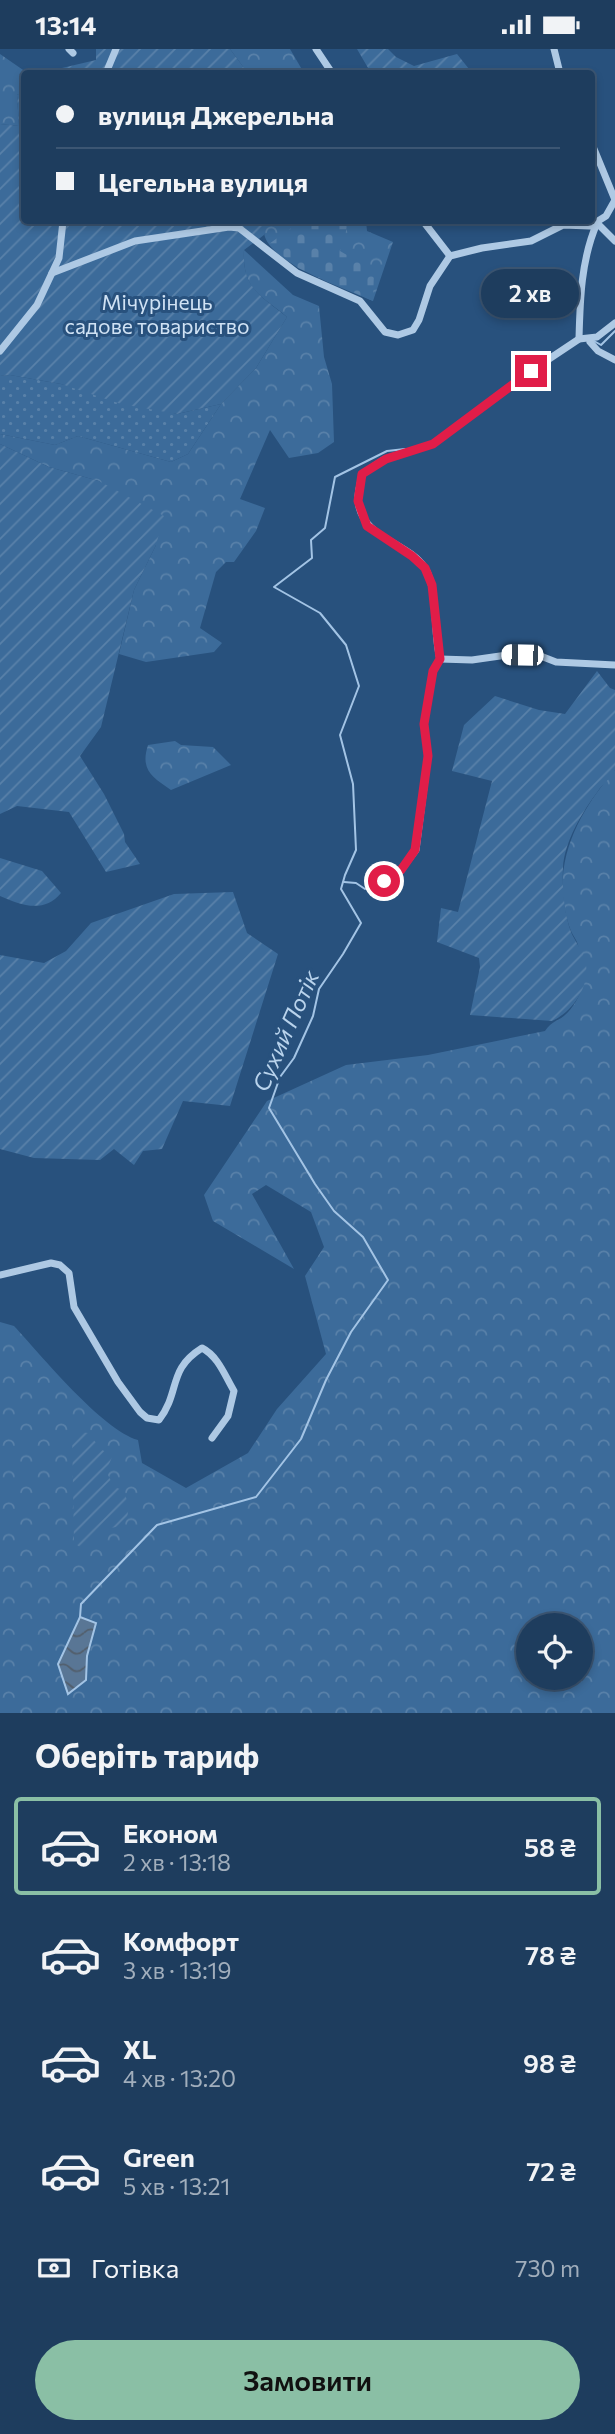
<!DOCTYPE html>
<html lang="uk">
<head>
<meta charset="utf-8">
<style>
	:root { --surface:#1e3d5e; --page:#2b4867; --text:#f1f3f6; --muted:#a1aebc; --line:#3c5673; --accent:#8abfa5 }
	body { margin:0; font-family:Commissioner,sans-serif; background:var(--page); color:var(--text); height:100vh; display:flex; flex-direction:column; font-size:26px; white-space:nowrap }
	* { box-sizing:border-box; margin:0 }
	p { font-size:23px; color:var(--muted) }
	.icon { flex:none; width:38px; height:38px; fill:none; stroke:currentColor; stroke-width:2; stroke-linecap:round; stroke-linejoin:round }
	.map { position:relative; height:1664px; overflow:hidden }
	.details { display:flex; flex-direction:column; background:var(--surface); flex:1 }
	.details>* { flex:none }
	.banner { position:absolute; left:21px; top:21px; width:574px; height:154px; border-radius:7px; box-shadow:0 4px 10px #0003,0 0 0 2px var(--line); display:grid; align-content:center; height:154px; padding:0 35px; background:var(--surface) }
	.fabs { position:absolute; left:516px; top:1564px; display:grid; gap:14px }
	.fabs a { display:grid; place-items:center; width:77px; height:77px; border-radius:50%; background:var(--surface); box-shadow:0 4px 10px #0003,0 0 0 2px var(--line); font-size:35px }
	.end { position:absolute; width:32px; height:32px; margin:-16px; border:9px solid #e11d48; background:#fff; box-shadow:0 0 0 4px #fff }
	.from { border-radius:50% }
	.bubble { position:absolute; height:49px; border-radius:24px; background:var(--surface); box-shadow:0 4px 10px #0003,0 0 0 2px var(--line); font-size:23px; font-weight:600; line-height:49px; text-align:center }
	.car { position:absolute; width:21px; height:42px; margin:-21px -10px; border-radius:9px; box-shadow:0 0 5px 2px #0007; background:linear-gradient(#fff 24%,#345 0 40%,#fff 0 76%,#345 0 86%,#fff 0) }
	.banner b { display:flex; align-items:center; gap:24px; height:66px; font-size:26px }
	.banner b+b { border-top:2px solid var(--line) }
	.banner i { width:18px; height:18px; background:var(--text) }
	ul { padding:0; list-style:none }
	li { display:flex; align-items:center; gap:21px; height:98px; margin:0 14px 10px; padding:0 21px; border:4px solid transparent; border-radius:7px }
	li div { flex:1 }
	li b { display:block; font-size:26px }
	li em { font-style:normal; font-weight:600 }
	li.current { border-color:var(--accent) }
	li>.icon { width:63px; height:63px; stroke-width:1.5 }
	h2 { padding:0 35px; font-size:32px; line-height:84px }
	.pay { display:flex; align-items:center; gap:18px; height:77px; padding:0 35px; font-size:26px }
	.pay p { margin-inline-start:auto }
	.action { display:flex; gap:14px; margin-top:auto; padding:14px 35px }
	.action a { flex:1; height:80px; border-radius:42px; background:var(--accent); color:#111; font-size:28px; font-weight:600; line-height:80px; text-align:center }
	.status { display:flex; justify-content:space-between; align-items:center; height:49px; padding:0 35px; background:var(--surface); direction:ltr }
	.status svg { height:19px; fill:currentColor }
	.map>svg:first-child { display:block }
	.grass { fill:url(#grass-dots) }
	.forest { fill:url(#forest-crowns); fill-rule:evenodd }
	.cemetery { fill:url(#cemetery-stones) }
	.garden { fill:url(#garden-furrows) }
	.water { fill:url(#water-waves); stroke:#a3c4e5; stroke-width:2 }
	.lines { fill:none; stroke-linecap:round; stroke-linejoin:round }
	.stream { stroke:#a3c4e5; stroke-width:2 }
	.street { stroke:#aec9e4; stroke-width:7 }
	.route { stroke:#e11d48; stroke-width:9 }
	.labels { text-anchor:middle; stroke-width:6; stroke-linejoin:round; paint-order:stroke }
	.park-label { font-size:21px; fill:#d0e2f4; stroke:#28517d }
	.water-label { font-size:23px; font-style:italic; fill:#b9d3ec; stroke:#28517d }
</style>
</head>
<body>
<div class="status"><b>13:14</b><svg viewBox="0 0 49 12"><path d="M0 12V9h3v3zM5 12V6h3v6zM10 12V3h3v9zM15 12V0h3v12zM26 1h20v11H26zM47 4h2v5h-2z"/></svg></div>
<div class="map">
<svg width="615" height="1664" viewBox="0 0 615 1664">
	<defs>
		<pattern id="grass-dots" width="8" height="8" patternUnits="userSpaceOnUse" patternTransform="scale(1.75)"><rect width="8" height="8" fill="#3c6b9a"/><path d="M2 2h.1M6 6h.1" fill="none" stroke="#5981a9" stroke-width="1.8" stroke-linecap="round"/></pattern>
		<pattern id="forest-crowns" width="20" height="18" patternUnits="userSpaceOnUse" patternTransform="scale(1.75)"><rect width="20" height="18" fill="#3c6b9a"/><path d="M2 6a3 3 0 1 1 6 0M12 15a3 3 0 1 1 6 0" fill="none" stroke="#5981a9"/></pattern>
		<pattern id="cemetery-stones" width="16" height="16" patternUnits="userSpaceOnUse" patternTransform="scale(1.75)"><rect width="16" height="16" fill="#3c6b9a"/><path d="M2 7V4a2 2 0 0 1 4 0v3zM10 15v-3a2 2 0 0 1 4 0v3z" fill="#5981a9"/></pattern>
		<pattern id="garden-furrows" width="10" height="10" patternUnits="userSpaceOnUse" patternTransform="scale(1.75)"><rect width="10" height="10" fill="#3c6b9a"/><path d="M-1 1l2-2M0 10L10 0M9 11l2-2" fill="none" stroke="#5981a9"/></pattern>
		<pattern id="water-waves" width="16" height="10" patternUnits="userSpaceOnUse" patternTransform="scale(1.75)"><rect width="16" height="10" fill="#597695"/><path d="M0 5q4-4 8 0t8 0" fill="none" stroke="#525f6d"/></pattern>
	</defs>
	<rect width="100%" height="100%" fill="#28517d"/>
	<!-- grass -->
	<path class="grass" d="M10,326L61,335L177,365L221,355L188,405L171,413L78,387L55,396L0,385V327Z"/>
	<!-- forest -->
	<g class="forest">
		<path d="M230,0H290L304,24H258L244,19Z"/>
		<path d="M0,5L26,23L62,19L53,24H24V42L17,46L19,77L0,75Z"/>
		<path d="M264,172H366L367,182L393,193L373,252C346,240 275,216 265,188C263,183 264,177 264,172Z"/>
		<path d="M244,201L293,246L319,257L324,308L332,335L334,393L318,404L289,409L270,381L240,450L265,459L256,482L234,513H226L216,523L200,579L222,594L214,603L146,613L119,605L134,541L156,496L99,432L49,418L0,395V385L55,396L78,387L171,413L188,405L221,355L256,319L287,268C260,246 242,240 244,201Z"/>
		<path d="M175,692L181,696L213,698L231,716L171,741C152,728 140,721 148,696Z"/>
		<path d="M615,721V1664H0V1273L14,1277C41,1306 102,1381 138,1391L142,1414L186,1439L248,1404L277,1360L326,1305L305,1227L324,1198L311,1163L266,1136L252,1145L294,1220L213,1172L204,1146L267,1052L346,1016L428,1006L545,982C553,971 557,973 565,966C572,960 580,947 582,939C586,929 581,907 578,896C577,891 573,887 571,882C548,821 575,767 615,721ZM528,1577H581V1629H528Z"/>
	</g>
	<!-- cemetery -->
	<path class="cemetery" d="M294,172H349L340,202L374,222L373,252L298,219L269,195L294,177Z"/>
	<!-- garden -->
	<g class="garden">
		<path d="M96,0H230L244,19L258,24H53L62,19L96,11Z"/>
		<path d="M357,0H388L396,8L414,17L457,5L469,20L485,24H371Z"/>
		<path d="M24,42V172H264V186L244,201C242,239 260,246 287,268L256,319L221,355L177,365L121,355L61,335L10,326L0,327V75L19,77L17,46Z"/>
		<path d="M0,395L49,418L99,432L164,467L156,496L134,541L101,678L80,707L104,745L124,785L125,793L140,815L106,823L69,763L17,757L0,765Z"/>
		<path d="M597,622L610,639L615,641C615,655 615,713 615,721C612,729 602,735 598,742C583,762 564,793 563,819C562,839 564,864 571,883C575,892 582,901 585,911C592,935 573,963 552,972L470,966L480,918L479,909L437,893L441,859L458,863L492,732L452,722L464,676L495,647L539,661L565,665Z"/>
		<path d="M0,809L42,822L61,844C44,865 20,856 0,847Z"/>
		<path d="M233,843L247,884L278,905L230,1057L183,1052L162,1100L143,1102L134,1116L114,1100L100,1111L34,1109L0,1100V906L44,914L66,902L91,874L174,845Z"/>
		<path d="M72,1382L88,1384L102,1401L113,1406L106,1422L114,1438L123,1441L129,1456L127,1470L116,1478L105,1480L98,1492L86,1502L74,1494Z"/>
	</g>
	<!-- water -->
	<path class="water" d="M80,1568L96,1574L87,1607L86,1631L68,1645L58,1615Z"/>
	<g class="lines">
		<!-- stream -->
		<g class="stream">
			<path d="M594,292L601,296L615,282"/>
			<path d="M344,833L356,834L365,840"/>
			<path d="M80,1568L81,1555L157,1476L256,1448L301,1390L326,1331L351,1283L388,1231L363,1188L334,1162L315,1135L269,1059L280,1028L294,1009L313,967L319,940L343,905L361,874L341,840L345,826L356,801L353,735L340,686L359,637L346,596L320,564L274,538L312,509L311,491L325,479L335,428L387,402L405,400"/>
		</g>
		<!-- street -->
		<g class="street">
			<path d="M69,0L73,4"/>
			<path d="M316,0L332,24"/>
			<path d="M554,0L560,24"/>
			<path d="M106,24L116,0"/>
			<path d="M592,95L615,151"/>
			<path d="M423,172L450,207"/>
			<path d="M597,174L615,192"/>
			<path d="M52,224L59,209L63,172"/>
			<path d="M579,290C580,251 581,211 597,174"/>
			<path d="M590,293L598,302L615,311"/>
			<path d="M0,302L37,256L52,224L135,192L229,178L239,179L297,224L360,252L385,283L398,286L413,281L419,271L430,237L450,207L482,199L531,192L563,176L590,177L606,167L615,151"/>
			<path d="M440,610C433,585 438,539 425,519C407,492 362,490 358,452C357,444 361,433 362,425L385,410L433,395L531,322L579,290L597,288L615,274"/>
			<path d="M440,610L472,611L507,606H538L556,613L615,616"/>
			<path d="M384,832L401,821L416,801L428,707L424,675L433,622L440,610"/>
			<path d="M0,1226L51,1214L60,1216L69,1224L74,1258L118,1333L140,1363L147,1369L159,1371C181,1342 167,1321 202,1299C218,1307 225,1327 234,1342L228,1367L212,1389"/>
		</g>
	</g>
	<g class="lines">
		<!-- route -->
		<path class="route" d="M384,832L401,821L415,801L428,707L424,675L433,622L440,610L432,536L425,519L412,507L367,477L358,452L362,425L386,410L433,395L531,322"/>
	</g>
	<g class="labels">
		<!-- park labels -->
		<g class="park-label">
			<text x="157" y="261">Мічурінець<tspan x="157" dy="24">садове товариство</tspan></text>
		</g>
		<!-- water labels -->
		<g class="water-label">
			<text transform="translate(286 982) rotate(-66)" y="8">Сухий Потік</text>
		</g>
	</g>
</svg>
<div class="fabs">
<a><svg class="icon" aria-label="locate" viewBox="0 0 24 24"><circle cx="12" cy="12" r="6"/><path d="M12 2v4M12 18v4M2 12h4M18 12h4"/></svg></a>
</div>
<i class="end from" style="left:384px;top:832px"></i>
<i class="end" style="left:531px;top:322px"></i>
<div class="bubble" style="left:481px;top:220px;width:98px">2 хв</div>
<i class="car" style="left:522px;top:606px;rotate:271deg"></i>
<div class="banner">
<b><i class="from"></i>вулиця Джерельна</b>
<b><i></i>Цегельна вулиця</b>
</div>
</div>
<section class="details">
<h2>Оберіть тариф</h2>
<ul>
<li class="current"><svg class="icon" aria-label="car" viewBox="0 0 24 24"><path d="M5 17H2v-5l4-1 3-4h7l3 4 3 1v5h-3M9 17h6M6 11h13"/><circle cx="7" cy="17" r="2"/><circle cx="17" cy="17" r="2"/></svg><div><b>Економ</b><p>2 хв · 13:18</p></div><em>58 ₴</em></li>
<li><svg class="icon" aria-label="car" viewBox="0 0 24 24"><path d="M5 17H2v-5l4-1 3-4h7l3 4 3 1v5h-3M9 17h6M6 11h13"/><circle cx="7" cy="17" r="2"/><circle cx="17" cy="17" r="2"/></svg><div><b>Комфорт</b><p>3 хв · 13:19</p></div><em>78 ₴</em></li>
<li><svg class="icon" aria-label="car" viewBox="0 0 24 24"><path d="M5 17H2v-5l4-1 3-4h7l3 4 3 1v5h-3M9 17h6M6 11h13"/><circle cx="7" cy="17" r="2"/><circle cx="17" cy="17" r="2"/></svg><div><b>XL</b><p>4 хв · 13:20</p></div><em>98 ₴</em></li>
<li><svg class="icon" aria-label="car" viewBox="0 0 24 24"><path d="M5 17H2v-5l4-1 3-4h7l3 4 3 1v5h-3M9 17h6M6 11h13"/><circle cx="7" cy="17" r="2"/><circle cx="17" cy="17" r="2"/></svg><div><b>Green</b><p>5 хв · 13:21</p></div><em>72 ₴</em></li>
</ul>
<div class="pay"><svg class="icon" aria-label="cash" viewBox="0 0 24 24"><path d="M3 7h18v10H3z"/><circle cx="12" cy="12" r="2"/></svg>Готівка<p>730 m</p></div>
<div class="action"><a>Замовити</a></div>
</section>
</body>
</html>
